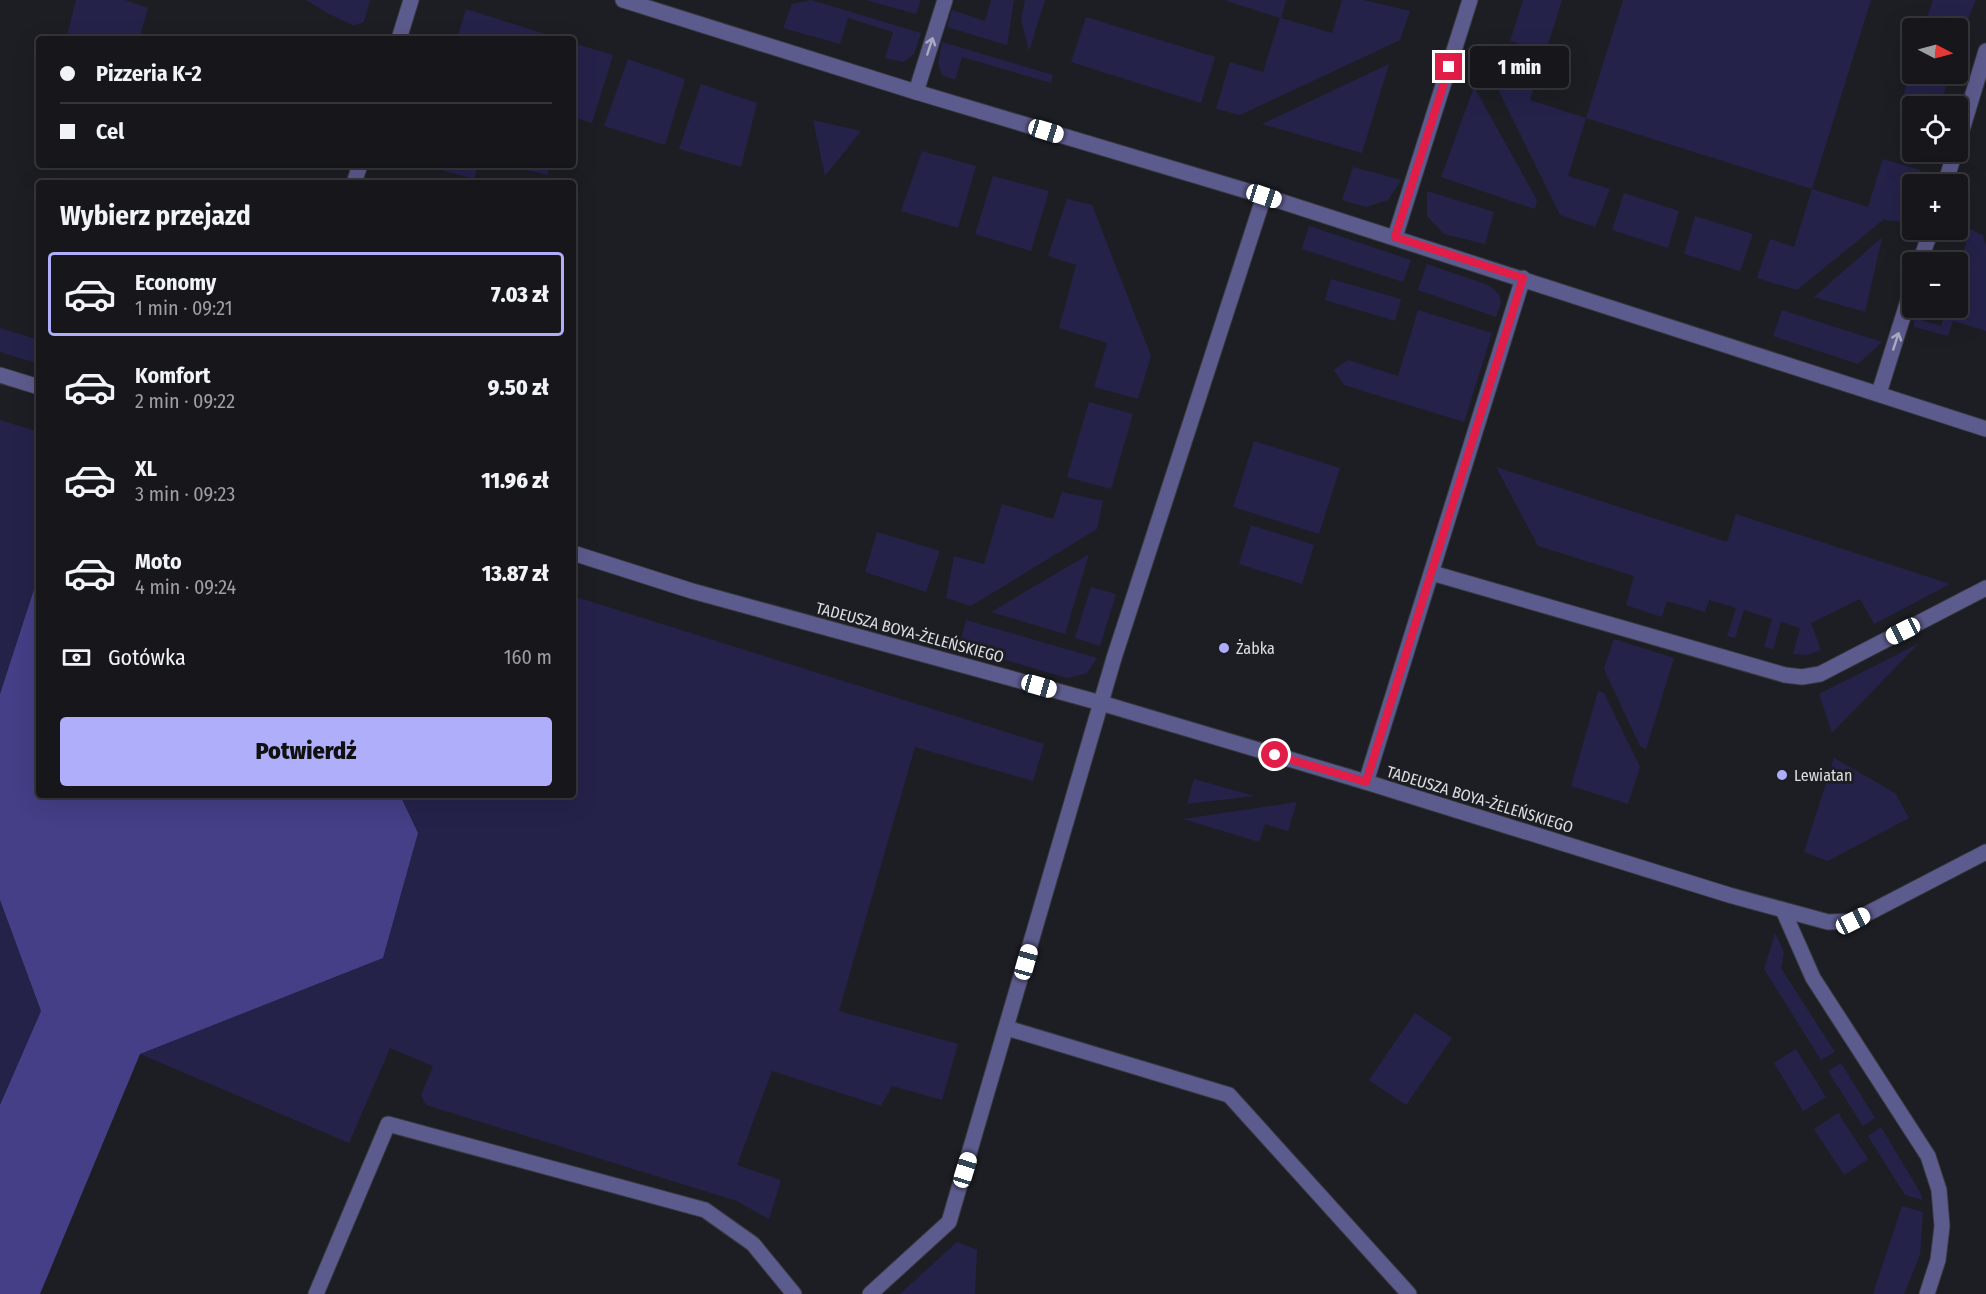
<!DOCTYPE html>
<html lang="pl">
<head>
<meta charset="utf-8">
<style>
	:root { --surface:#16161b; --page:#232328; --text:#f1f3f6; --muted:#9e9fa3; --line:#35353a; --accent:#aeaefa }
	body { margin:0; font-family:"Fira Sans Condensed",sans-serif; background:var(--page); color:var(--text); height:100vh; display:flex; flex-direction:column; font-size:22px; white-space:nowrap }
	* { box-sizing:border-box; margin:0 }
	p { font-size:20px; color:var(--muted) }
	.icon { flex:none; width:33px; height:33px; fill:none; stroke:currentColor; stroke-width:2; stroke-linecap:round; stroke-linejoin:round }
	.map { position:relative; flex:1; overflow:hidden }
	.sheet { position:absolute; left:36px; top:180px; width:540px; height:618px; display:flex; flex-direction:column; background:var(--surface); border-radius:6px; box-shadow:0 6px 24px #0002,0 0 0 2px var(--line) }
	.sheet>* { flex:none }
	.banner { position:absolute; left:36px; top:36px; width:540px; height:132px; border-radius:6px; box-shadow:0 6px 24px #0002,0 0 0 2px var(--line); display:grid; align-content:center; height:132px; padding:0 24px; background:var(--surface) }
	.needle { width:39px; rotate:96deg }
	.controls { position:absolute; left:1902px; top:18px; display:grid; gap:12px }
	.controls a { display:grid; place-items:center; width:66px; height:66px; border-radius:6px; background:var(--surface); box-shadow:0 6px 24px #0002,0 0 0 2px var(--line); font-size:30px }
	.end { position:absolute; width:27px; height:27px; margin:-14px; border:8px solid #e11d48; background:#fff; box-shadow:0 0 0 3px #fff }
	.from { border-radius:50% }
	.bubble { position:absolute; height:42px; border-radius:6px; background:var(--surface); box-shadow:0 6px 24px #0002,0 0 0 2px var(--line); font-size:20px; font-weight:800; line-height:42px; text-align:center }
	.car { position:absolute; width:18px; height:36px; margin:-18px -9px; border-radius:8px; box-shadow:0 0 4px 2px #0007; background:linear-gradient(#fff 24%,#345 0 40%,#fff 0 76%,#345 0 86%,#fff 0) }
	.banner b { display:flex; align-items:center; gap:21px; height:57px; font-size:22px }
	.banner b+b { border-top:2px solid var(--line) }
	.banner i { width:15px; height:15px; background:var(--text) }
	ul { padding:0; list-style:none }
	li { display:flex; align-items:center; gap:18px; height:84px; margin:0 12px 9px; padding:0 12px; border:3px solid transparent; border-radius:6px }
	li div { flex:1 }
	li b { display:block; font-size:22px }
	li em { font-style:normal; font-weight:800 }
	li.current { border-color:var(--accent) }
	li>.icon { width:54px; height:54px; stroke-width:1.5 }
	h2 { padding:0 24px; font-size:27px; line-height:72px }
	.pay { display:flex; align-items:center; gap:15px; height:66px; padding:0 24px; font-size:22px }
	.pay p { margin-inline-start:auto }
	.action { display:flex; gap:12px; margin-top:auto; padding:12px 24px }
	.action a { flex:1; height:69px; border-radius:6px; background:var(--accent); color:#111; font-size:24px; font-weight:800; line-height:69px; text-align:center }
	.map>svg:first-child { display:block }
	.green { fill:#242249 }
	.forest { fill:#443f86 }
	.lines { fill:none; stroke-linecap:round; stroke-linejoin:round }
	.minor-casing { stroke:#38393f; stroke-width:17 }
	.minor { stroke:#5c5b8d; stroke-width:15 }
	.oneway { stroke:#a9aac0 }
	.route { stroke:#e11d48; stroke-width:8 }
	.poi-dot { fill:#aeaefa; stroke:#1d1e24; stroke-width:2 }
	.labels { text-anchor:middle; stroke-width:6; stroke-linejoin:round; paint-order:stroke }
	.street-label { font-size:16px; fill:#dddee2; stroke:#1d1e24 }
	.poi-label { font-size:16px; fill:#dddee2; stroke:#1d1e24; text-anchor:start }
</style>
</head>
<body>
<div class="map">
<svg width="1986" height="1294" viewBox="0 0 1986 1294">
	<rect width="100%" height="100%" fill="#1d1e24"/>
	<!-- green -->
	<g class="green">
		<path d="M76,0H125L148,8L139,39H66Z"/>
		<path d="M306,0H370L364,22L354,26L329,14Z"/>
		<path d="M811,0L921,33L914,54L903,62L885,58L893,32L848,18L840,44L783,28L792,4Z"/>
		<path d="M866,0H921L916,14Z"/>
		<path d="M991,0H1014L1007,45L947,27L952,10L985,21Z"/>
		<path d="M1025,0H1045L1029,51L1021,19Z"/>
		<path d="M1224,0H1286L1281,18L1332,33L1342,0H1364L1410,11L1400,40L1240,115L1216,109L1230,62L1263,72L1280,18Z"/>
		<path d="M1523,0H1562L1546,51L1510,41Z"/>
		<path d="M1623,0H1871L1812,189L1868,207L1883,159L1920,170L1916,184H1912V196L1905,222L1883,220L1797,290L1757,278L1770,239L1794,247L1812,189L1586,118L1568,176L1610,189L1595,227L1560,215L1494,81L1507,55L1541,66L1530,100L1586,118Z"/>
		<path d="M1933,0H1976L1960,38H1958V28L1924,27Z"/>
		<path d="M466,9L561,39H457Z"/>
		<path d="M1086,17L1215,57L1201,103L1071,62Z"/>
		<path d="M942,42L1053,75L1051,83L962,57L955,80L942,75L938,63Z"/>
		<path d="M573,43L613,55L592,123L573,117Z"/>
		<path d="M628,59L685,79L665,145L604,126Z"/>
		<path d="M1389,64L1362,153L1262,124Z"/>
		<path d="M1912,65V74H1950L1940,106H1926L1902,100Z"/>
		<path d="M701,84L757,103L741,167L679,149Z"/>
		<path d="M1474,87L1537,200L1535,209L1441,177Z"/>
		<path d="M813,120L861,131L825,176Z"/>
		<path d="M922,151L976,166L958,228L901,211Z"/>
		<path d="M423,165H478L474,179Z"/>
		<path d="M506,165H550L547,175Z"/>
		<path d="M1353,167L1401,180L1388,200L1366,207L1342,200Z"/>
		<path d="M993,176L1049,191L1031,251L975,234Z"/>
		<path d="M1427,191L1494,212L1485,244L1444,234L1427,216Z"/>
		<path d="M1624,193L1679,211L1668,248L1612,230Z"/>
		<path d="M1067,199L1092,205L1151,356L1138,399L1094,387L1107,343L1059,328L1076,265L1048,256Z"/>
		<path d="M1695,216L1753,234L1740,271L1684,254Z"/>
		<path d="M1309,226L1411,260L1403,282L1302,249Z"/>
		<path d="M1970,229L1983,235L1986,247V331L1953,321L1948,336L1914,327V318L1941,326L1946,308H1958V271Z"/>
		<path d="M1882,238L1865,312L1814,297L1878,241Z"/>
		<path d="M1427,264L1488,285L1499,294L1501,303L1496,317L1418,290Z"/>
		<path d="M1331,279L1401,299L1395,321L1325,300Z"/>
		<path d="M1418,310L1492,333L1464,422L1344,385L1334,370L1348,360L1398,376Z"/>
		<path d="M1782,310L1882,342L1858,364L1773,336Z"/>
		<path d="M0,328L39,340V364L0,352Z"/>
		<path d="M1089,402L1133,414L1111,489L1067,477Z"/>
		<path d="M0,420L39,432V574L0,694Z"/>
		<path d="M1254,441L1340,468L1319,534L1233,507Z"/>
		<path d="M1496,467L1727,542L1736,514L1950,584L1874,624L1860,599L1811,623L1821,650L1807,655L1793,654L1800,628L1781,622L1773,649L1764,647L1772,619L1744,610L1735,638L1727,636L1736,608L1709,600L1705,612L1667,601L1662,617L1626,605L1634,576L1538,546Z"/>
		<path d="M1062,492L1103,501L1097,529L971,606L946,598L954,556L984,564L1002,504L1053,519Z"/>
		<path d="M1251,525L1314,545L1302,584L1239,564Z"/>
		<path d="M877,532L940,551L926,592L865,572Z"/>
		<path d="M1089,554L1065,634L991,612Z"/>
		<path d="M1091,587L1116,594L1100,646L1075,638Z"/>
		<path d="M573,596L1044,744L1033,781L915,747L839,1011L958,1044L942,1100L892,1086L881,1106L772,1071L737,1165L781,1180L769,1219L737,1201L426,1105L421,1095L433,1066L390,1048L349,1143L140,1054L383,958L418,833L400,795H573Z"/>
		<path d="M966,620L1097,658L1087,673L1067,678L959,646Z"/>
		<path d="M1614,639L1674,658L1646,749L1640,746L1604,669Z"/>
		<path d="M1918,644L1832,733L1819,694Z"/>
		<path d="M1598,691L1604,693L1640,767L1628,804L1571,786Z"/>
		<path d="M1834,758L1895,793L1909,818L1828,861L1804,852Z"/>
		<path d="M1194,779L1254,796L1187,804Z"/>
		<path d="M1297,802L1288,831L1265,824L1259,842L1183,819Z"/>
		<path d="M0,900L41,1011L0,1105Z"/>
		<path d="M1775,933L1784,952L1781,968L1835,1052L1821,1060L1764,969Z"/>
		<path d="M1415,1013L1452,1038L1406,1105L1369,1080Z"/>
		<path d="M1796,1049L1826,1097L1803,1111L1774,1063Z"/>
		<path d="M1841,1063L1875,1118L1863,1126L1828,1071Z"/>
		<path d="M1838,1113L1868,1159L1844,1175L1814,1129Z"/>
		<path d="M1881,1127L1921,1194L1922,1200L1905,1195L1868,1136Z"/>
		<path d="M1902,1206L1923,1212L1920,1255L1904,1294H1873Z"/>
		<path d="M957,1242L977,1250L975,1294H900Z"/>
	</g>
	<!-- forest -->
	<path class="forest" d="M39,574V795H400L418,833L383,958L140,1054L40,1294H0V1105L41,1011L0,900V694Z"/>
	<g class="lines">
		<defs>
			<g id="minor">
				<path d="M623,0L916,92L1264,196L1986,429"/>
				<path d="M399,39L411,0"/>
				<path d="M916,92L945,0"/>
				<path d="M1958,143L1986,51"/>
				<path d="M354,183L360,165"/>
				<path d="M1945,184L1955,152"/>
				<path d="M1395,237L1470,0"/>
				<path d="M1920,262L1931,230"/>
				<path d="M0,375L39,387"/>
				<path d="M1879,393L1912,288"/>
				<path d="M573,553L692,591L1101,703L1366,782L1729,895L1828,922L1853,921L1986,852"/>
				<path d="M1432,573L1785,675L1802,677L1820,674L1986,588"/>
				<path d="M1366,782L1523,278"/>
				<path d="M1783,910L1813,978L1928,1156L1939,1190L1942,1226L1938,1260L1927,1294"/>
				<path d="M1007,1028L1229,1095L1409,1294"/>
				<path d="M316,1294L388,1124L705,1210L753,1244L794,1294"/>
				<path d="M870,1294L949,1222L1114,658L1264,196"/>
			</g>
		</defs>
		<!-- minor casing -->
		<use href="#minor" class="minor-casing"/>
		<!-- minor -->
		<use href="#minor" class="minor"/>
	</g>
	<!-- one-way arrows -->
	<defs><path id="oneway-shaft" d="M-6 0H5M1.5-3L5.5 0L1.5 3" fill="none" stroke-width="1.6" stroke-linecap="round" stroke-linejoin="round" transform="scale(1.5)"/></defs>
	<g class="oneway">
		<use href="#oneway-shaft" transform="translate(930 46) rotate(-72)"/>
		<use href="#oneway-shaft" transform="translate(1896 341) rotate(-72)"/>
	</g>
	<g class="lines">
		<!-- route -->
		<path class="route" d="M1275,755L1366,782L1523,278L1395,237L1449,67"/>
	</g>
	<!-- markers -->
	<g class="poi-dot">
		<circle cx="1224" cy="648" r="6"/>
		<circle cx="1782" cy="775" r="6"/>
	</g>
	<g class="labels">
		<!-- street labels -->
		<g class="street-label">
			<text transform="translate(910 632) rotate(15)" y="6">TADEUSZA BOYA-ŻELEŃSKIEGO</text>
			<text transform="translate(1480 799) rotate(17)" y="6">TADEUSZA BOYA-ŻELEŃSKIEGO</text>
		</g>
		<!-- poi labels -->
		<g class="poi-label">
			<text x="1236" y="654">Żabka</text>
			<text x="1794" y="781">Lewiatan</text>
		</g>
	</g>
</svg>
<div class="controls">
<a><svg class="needle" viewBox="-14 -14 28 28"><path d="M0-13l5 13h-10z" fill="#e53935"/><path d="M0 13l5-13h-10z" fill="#9e9fa3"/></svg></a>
<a><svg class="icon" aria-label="locate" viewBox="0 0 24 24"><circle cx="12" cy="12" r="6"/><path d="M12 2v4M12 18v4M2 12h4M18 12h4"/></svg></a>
<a>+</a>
<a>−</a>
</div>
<i class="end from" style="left:1275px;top:755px"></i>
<i class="end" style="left:1449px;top:67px"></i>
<div class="bubble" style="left:1470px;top:46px;width:99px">1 min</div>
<i class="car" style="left:1046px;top:131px;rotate:107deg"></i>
<i class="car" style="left:1264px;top:196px;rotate:108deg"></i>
<i class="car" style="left:1903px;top:631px;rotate:243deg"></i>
<i class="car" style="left:1039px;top:686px;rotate:106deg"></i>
<i class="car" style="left:1853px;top:921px;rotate:63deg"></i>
<i class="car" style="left:1026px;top:962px;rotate:16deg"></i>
<i class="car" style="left:965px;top:1170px;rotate:17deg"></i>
<div class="banner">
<b><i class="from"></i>Pizzeria K-2</b>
<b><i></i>Cel</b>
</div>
<section class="sheet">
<h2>Wybierz przejazd</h2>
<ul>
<li class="current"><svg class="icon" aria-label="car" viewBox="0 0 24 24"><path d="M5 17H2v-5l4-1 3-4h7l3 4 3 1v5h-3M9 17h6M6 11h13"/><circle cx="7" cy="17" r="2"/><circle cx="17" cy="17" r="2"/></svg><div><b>Economy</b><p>1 min · 09:21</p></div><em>7.03 zł</em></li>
<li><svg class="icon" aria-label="car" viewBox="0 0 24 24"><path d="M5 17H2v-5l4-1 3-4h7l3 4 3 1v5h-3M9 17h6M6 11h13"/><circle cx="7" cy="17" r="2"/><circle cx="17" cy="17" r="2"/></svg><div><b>Komfort</b><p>2 min · 09:22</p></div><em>9.50 zł</em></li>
<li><svg class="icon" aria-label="car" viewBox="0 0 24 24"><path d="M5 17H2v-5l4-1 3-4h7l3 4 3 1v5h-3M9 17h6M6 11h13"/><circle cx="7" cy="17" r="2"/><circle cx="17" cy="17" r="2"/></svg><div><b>XL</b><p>3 min · 09:23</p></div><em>11.96 zł</em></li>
<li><svg class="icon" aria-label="car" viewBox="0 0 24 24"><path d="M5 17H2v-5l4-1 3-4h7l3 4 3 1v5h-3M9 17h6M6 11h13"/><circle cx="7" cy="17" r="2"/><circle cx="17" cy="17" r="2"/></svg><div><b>Moto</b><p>4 min · 09:24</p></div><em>13.87 zł</em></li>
</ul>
<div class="pay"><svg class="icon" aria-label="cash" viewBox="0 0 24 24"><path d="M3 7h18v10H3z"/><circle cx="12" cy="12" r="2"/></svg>Gotówka<p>160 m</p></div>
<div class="action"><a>Potwierdź</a></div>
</section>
</div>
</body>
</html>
